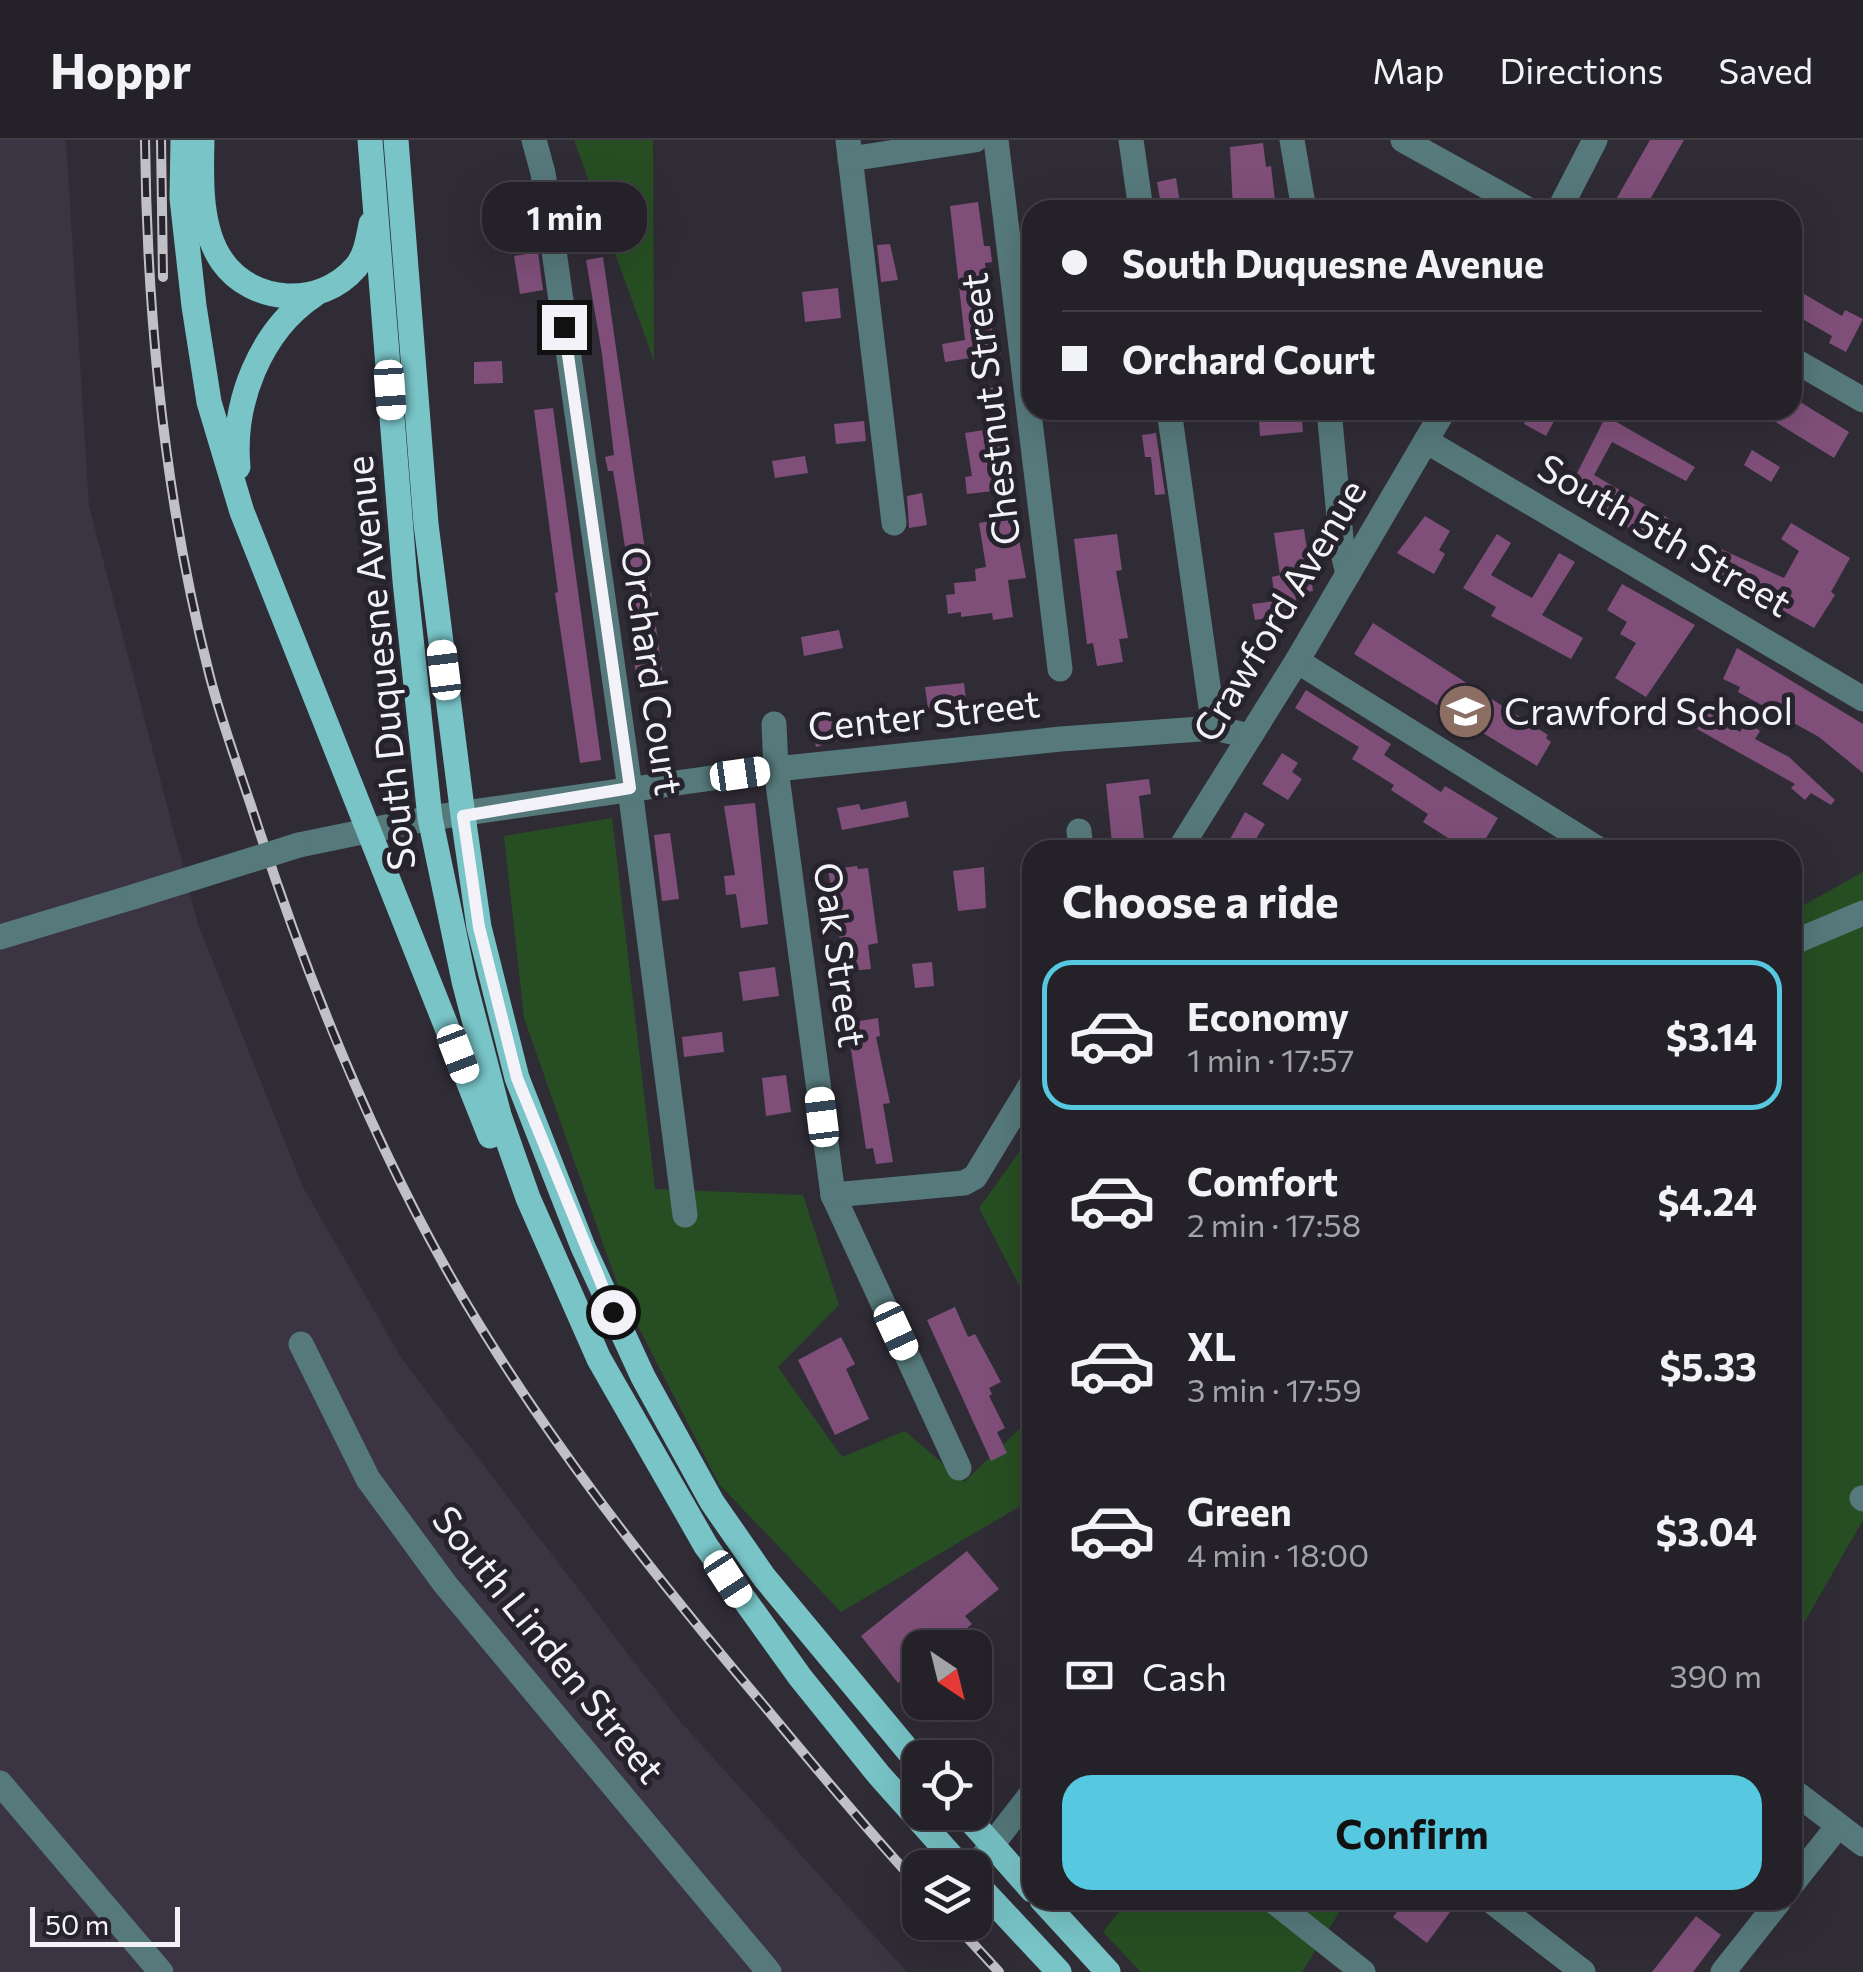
<!DOCTYPE html>
<html lang="en">
<head>
<meta charset="utf-8">
<style>
	:root { --surface:#242128; --page:#302e34; --text:#f1f3f6; --muted:#a3a3a8; --line:#413e45; --accent:#56c9e0 }
	body { margin:0; font-family:Commissioner,sans-serif; background:var(--page); color:var(--text); height:100vh; display:flex; flex-direction:column; font-size:38px; white-space:nowrap }
	* { box-sizing:border-box; margin:0 }
	p { font-size:32px; color:var(--muted) }
	.icon { flex:none; width:55px; height:55px; fill:none; stroke:currentColor; stroke-width:2; stroke-linecap:round; stroke-linejoin:round }
	.map { position:relative; flex:1; overflow:hidden }
	.details { position:absolute; left:1022px; top:700px; width:780px; height:1070px; display:flex; flex-direction:column; background:var(--surface); border-radius:30px; box-shadow:0 10px 40px #0002,0 0 0 2px var(--line) }
	.details>* { flex:none }
	.top-card { position:absolute; left:1022px; top:60px; width:780px; height:220px; border-radius:30px; box-shadow:0 10px 40px #0002,0 0 0 2px var(--line); display:grid; align-content:center; height:220px; padding:0 40px; background:var(--surface) }
	.needle { width:65px; rotate:145deg }
	.tools { position:absolute; left:902px; top:1490px; display:grid; gap:20px }
	.tools a { display:grid; place-items:center; width:90px; height:90px; border-radius:20px; background:var(--surface); box-shadow:0 10px 40px #0002,0 0 0 2px var(--line); font-size:50px }
	.scale { position:absolute; left:30px; bottom:25px; width:150px; box-sizing:border-box; padding-left:10px; border:5px solid #f4f2f9; border-top:0; font-size:28px; line-height:35px; white-space:nowrap; color:#f4f2f9; -webkit-text-stroke:8px #26232c; paint-order:stroke }
	.end { position:absolute; width:45px; height:45px; margin:-22px; border:12px solid #f4f2f9; background:#111; box-shadow:0 0 0 5px #111 }
	.from { border-radius:50% }
	.bubble { position:absolute; height:70px; border-radius:30px; background:var(--surface); box-shadow:0 10px 40px #0002,0 0 0 2px var(--line); font-size:32px; font-weight:700; line-height:70px; text-align:center }
	.car { position:absolute; width:30px; height:60px; margin:-30px -15px; border-radius:12px; box-shadow:0 0 8px 2px #0007; background:linear-gradient(#fff 24%,#345 0 40%,#fff 0 76%,#345 0 86%,#fff 0) }
	.top-card b { display:flex; align-items:center; gap:35px; height:95px; font-size:38px }
	.top-card b+b { border-top:2px solid var(--line) }
	.top-card i { width:25px; height:25px; background:var(--text) }
	ul { padding:0; list-style:none }
	li { display:flex; align-items:center; gap:30px; height:150px; margin:0 20px 15px; padding:0 20px; border:5px solid transparent; border-radius:30px }
	li div { flex:1 }
	li b { display:block; font-size:38px }
	li em { font-style:normal; font-weight:700 }
	li.selected { border-color:var(--accent) }
	li>.icon { width:90px; height:90px; stroke-width:1.5 }
	h2 { padding:0 40px; font-size:45px; line-height:120px }
	.pay { display:flex; align-items:center; gap:25px; height:110px; padding:0 40px; font-size:38px }
	.pay p { margin-inline-start:auto }
	.action { display:flex; gap:20px; margin-top:auto; padding:20px 40px }
	.action a { flex:1; height:115px; border-radius:30px; background:var(--accent); color:#111; font-size:40px; font-weight:700; line-height:115px; text-align:center }
	header { display:flex; align-items:center; gap:60px; box-sizing:border-box; height:140px; padding:0 50px; background:var(--surface); border-bottom:2px solid var(--line) }
	header strong { font-size:48px }
	nav { display:flex; gap:55px; margin-inline-start:auto; font-size:35px }
	.map>svg:first-child { display:block }
	.built { fill:#3a3443 }
	.green { fill:#274e23 }
	.building { fill:#7f4f7a }
	.lines { fill:none; stroke-linecap:round; stroke-linejoin:round }
	.minor { stroke:#56797b; stroke-width:25 }
	.major { stroke:#78c4c7; stroke-width:25 }
	.rail-casing { stroke:#c2c0c7; stroke-width:10 }
	.rail { stroke:#26232c; stroke-width:6; stroke-dasharray:19; stroke-linecap:butt }
	.minor-bridge { stroke:#56797b; stroke-width:25 }
	.route { stroke:#f4f2f9; stroke-width:12 }
	.labels { text-anchor:middle; stroke-width:10; stroke-linejoin:round; paint-order:stroke }
	.street-label { font-size:38px; fill:#f4f2f9; stroke:#26232c }
	.poi-label { font-size:38px; fill:#f4f2f9; stroke:#26232c; text-anchor:start }
</style>
</head>
<body>
<header>
<strong>Hoppr</strong>
<nav><a>Map</a><a>Directions</a><a>Saved</a></nav>
</header>
<div class="map">
<svg width="1863" height="1832" viewBox="0 0 1863 1832">
	<rect width="100%" height="100%" fill="#302c36"/>
	<!-- built -->
	<path class="built" d="M0,0H66L89,366L198,784L303,1047L402,1219L678,1579L907,1832H0Z"/>
	<!-- green -->
	<g class="green">
		<path d="M574,0H653L654,221Z"/>
		<path d="M612,678L655,1049L803,1055L839,1165L778,1227L842,1317L905,1291L964,1342L1032,1277V1359L841,1472L719,1344L619,1149L524,878L504,696Z"/>
		<path d="M1863,732V1380L1793,1502V771Z"/>
		<path d="M1032,994V1170L979,1068Z"/>
		<path d="M1128,1760H1347L1302,1832H1141L1103,1792Z"/>
	</g>
	<!-- building -->
	<g class="building">
		<path d="M1650,0H1684L1644,70H1610Z"/>
		<path d="M1263,3L1266,27L1271,26L1276,70H1233L1230,7Z"/>
		<path d="M1176,38L1181,70H1162L1157,42Z"/>
		<path d="M978,62L984,106H990L992,122L985,123L993,196H998L1001,213L945,222L942,204L965,200L950,66Z"/>
		<path d="M890,104L898,140L881,142L877,105Z"/>
		<path d="M538,112L543,150L520,154L514,116Z"/>
		<path d="M603,117L663,536L636,539L634,517L641,516L618,360L613,331H608L605,317L614,315L602,214L586,120Z"/>
		<path d="M1792,147L1842,176L1845,170L1863,179L1846,212L1829,203L1832,196L1792,173Z"/>
		<path d="M838,148L841,178L805,182L802,152Z"/>
		<path d="M502,221L503,243L474,244V222Z"/>
		<path d="M998,247L1001,266H1005L1012,349L967,354L965,337L972,336L965,293L990,289L984,249Z"/>
		<path d="M1792,257L1849,292L1834,318L1756,270H1792Z"/>
		<path d="M553,268L601,620L580,623L555,453L558,452L534,270Z"/>
		<path d="M1265,270H1301L1303,292L1260,296L1259,281L1266,280Z"/>
		<path d="M1531,270H1560L1546,296L1524,284Z"/>
		<path d="M1606,276L1695,327L1686,341L1612,302L1594,335L1673,381L1659,405L1567,353Z"/>
		<path d="M864,281L866,301L836,304L834,284Z"/>
		<path d="M1156,293L1165,354L1155,355L1151,317H1145L1142,295Z"/>
		<path d="M1752,310L1780,327L1771,342L1744,325Z"/>
		<path d="M805,316L808,333L775,338L772,321Z"/>
		<path d="M922,353L927,385L909,388L907,356Z"/>
		<path d="M1425,376L1450,391L1439,410L1445,414L1434,434L1397,413Z"/>
		<path d="M1015,377L1026,438L1008,440L1013,477L993,480L992,473L961,477V472L948,474L946,455L955,454L954,443L976,441L975,429L986,427L979,383Z"/>
		<path d="M1791,383L1850,418L1831,452L1835,455L1814,488L1709,430L1721,409L1784,438L1799,411L1781,399Z"/>
		<path d="M1304,389L1313,451L1295,454L1298,473L1255,480L1252,464L1275,461L1272,437L1280,435L1274,393Z"/>
		<path d="M1117,394L1122,430L1116,431L1128,498L1119,499L1123,522L1097,526L1093,503L1087,504L1074,399Z"/>
		<path d="M1497,394L1511,403L1491,435L1532,458L1559,413L1575,422L1542,475L1583,498L1571,519L1491,476L1496,467L1463,448Z"/>
		<path d="M1622,444L1695,485L1646,557L1615,538L1636,503L1620,494L1627,482L1607,470Z"/>
		<path d="M1373,483L1548,595L1546,598L1551,602L1537,626L1354,514Z"/>
		<path d="M839,490L843,508L804,516L801,497Z"/>
		<path d="M1737,508L1863,584V633L1819,597L1738,552L1740,547L1723,539Z"/>
		<path d="M964,543L966,560L957,561L958,565L928,569L925,547Z"/>
		<path d="M1306,550L1391,604L1384,615L1441,652L1445,646L1498,678L1479,710H1467L1423,682L1428,674L1391,650L1394,645L1352,619L1359,607L1295,568Z"/>
		<path d="M1708,572L1740,592L1747,581L1760,591L1755,599L1789,617L1835,660L1831,665L1811,653L1805,660L1791,648L1795,644L1697,589Z"/>
		<path d="M838,578L839,582L850,580L853,596L816,607L811,583Z"/>
		<path d="M1282,613L1298,623L1292,632L1302,639L1288,660L1262,644Z"/>
		<path d="M1149,639L1151,654L1139,656L1144,699L1112,703L1106,644Z"/>
		<path d="M906,661L909,677L842,690L837,668L859,664L861,670Z"/>
		<path d="M755,663L768,784L741,788L736,754L726,755L724,736L735,735L724,666Z"/>
		<path d="M1245,672L1265,684L1249,710H1224Z"/>
		<path d="M670,693L679,759L662,761L654,695Z"/>
		<path d="M857,726L858,729L868,728L878,803L868,805L871,829L837,832L835,813L842,812L828,730Z"/>
		<path d="M984,727L986,768L958,771L953,731Z"/>
		<path d="M932,822L934,846L915,848L912,824Z"/>
		<path d="M775,827L779,856L743,861L739,832Z"/>
		<path d="M878,878L880,896L876,897L890,963L883,964L893,1022L876,1024L873,1008L866,1009L847,883Z"/>
		<path d="M722,892L724,912L684,917L682,897Z"/>
		<path d="M786,935L791,972L766,976L762,938Z"/>
		<path d="M955,1167L968,1197L975,1194L1001,1242L989,1248L992,1254L989,1256L1005,1288L997,1292L1007,1313L991,1321L927,1180Z"/>
		<path d="M841,1197L855,1224L846,1229L869,1279L835,1295L798,1220Z"/>
		<path d="M967,1411L999,1449L965,1476L972,1484L942,1508H920V1525L898,1543L861,1496Z"/>
		<path d="M1406,1760H1459L1427,1803L1393,1777Z"/>
		<path d="M1696,1776L1721,1795L1693,1832H1652Z"/>
	</g>
	<g class="lines">
		<!-- minor -->
		<g class="minor">
			<path d="M534,0L543,33L630,649L685,1075"/>
			<path d="M848,0L894,383"/>
			<path d="M996,0L1060,529"/>
			<path d="M1131,0L1141,70"/>
			<path d="M1292,0L1304,70"/>
			<path d="M1403,0L1529,70"/>
			<path d="M850,19L975,0"/>
			<path d="M1559,70L1595,0"/>
			<path d="M1792,219L1863,260"/>
			<path d="M1169,270L1214,588"/>
			<path d="M1329,270L1342,409L1348,434"/>
			<path d="M1426,301L1863,559"/>
			<path d="M1297,521L1600,710"/>
			<path d="M774,584L776,629L833,1055L959,1328"/>
			<path d="M1079,691L1081,710"/>
			<path d="M299,705L430,678L776,629L1061,599L1214,588L1250,596"/>
			<path d="M1179,710L1297,521L1444,270"/>
			<path d="M0,797L136,756"/>
			<path d="M1792,803L1863,773"/>
			<path d="M833,1055L964,1043L975,1037L1032,943"/>
			<path d="M301,1204L368,1339L445,1444L769,1832"/>
			<path d="M1862,1358L1863,1359"/>
			<path d="M0,1643L161,1832"/>
			<path d="M1792,1650L1863,1704"/>
			<path d="M974,1728L1032,1653"/>
			<path d="M1792,1744L1838,1686"/>
			<path d="M1272,1760L1363,1832"/>
			<path d="M1490,1760L1583,1832"/>
			<path d="M1723,1832L1780,1760"/>
		</g>
		<!-- major -->
		<g class="major">
			<path d="M183,0L182,58L194,166L209,262L242,372L490,996"/>
			<path d="M202,0C201,38 199,88 222,121C252,164 320,169 356,127C366,115 368,99 371,84"/>
			<path d="M370,0L405,441L430,678L464,841L499,975L528,1058L599,1219L706,1406L800,1537L879,1635L962,1728"/>
			<path d="M396,0L426,384L463,676L479,787L517,938L583,1107L643,1237L712,1362L764,1437L920,1625"/>
			<path d="M238,327C232,263 260,191 314,155"/>
			<path d="M963,1672L1032,1750"/>
			<path d="M975,1742L1059,1832"/>
			<path d="M1042,1760L1108,1832"/>
		</g>
		<defs>
			<g id="rail">
				<path d="M145,0C147,179 165,363 210,537C223,587 242,637 258,687C309,843 370,996 452,1139C540,1292 652,1433 766,1568C816,1628 866,1689 920,1747"/>
				<path d="M161,0L163,137"/>
				<path d="M953,1782L999,1832"/>
			</g>
		</defs>
		<!-- rail casing -->
		<use href="#rail" class="rail-casing"/>
		<!-- rail -->
		<use href="#rail" class="rail"/>
		<!-- minor-bridge -->
		<path class="minor-bridge" d="M136,756L299,705"/>
	</g>
	<g class="lines">
		<!-- route -->
		<path class="route" d="M564,187L630,648L463,676L479,787L517,938L613,1172"/>
	</g>
	<!-- icons -->
	<defs>
		<symbol id="school-disc" viewBox="-11 -11 22 22"><circle r="9.5" fill="#8d6e63" stroke="#26232c"/><path d="M0-5L7-2L0 1L-7-2ZM-4 1L0 2.5L4 1V4Q0 6-4 4Z" fill="#fff"/></symbol>
	</defs>
	<g fill-rule="evenodd">
		<use href="#school-disc" x="1434" y="540" width="63" height="63"/>
	</g>
	<g class="labels">
		<!-- street labels -->
		<g class="street-label">
			<text transform="translate(991 269) rotate(-97)" y="13">Chestnut Street</text>
			<text transform="translate(1664 396) rotate(30)" y="13">South 5th Street</text>
			<text transform="translate(1280 471) rotate(-59)" y="13">Crawford Avenue</text>
			<text transform="translate(381 523) rotate(-96)" y="13">South Duquesne Avenue</text>
			<text transform="translate(651 531) rotate(82)" y="13">Orchard Court</text>
			<text transform="translate(924 576) rotate(-6)" y="13">Center Street</text>
			<text transform="translate(839 815) rotate(82)" y="13">Oak Street</text>
			<text transform="translate(548 1505) rotate(51)" y="13">South Linden Street</text>
		</g>
		<!-- poi labels -->
		<g class="poi-label">
			<text x="1504" y="585">Crawford School</text>
		</g>
	</g>
</svg>
<div class="tools">
<a><svg class="needle" viewBox="-14 -14 28 28"><path d="M0-13l5 13h-10z" fill="#e53935"/><path d="M0 13l5-13h-10z" fill="#a3a3a8"/></svg></a>
<a><svg class="icon" aria-label="locate" viewBox="0 0 24 24"><circle cx="12" cy="12" r="6"/><path d="M12 2v4M12 18v4M2 12h4M18 12h4"/></svg></a>
<a><svg class="icon" aria-label="layers" viewBox="0 0 24 24"><path d="M12 4l9 5-9 5-9-5zM3 14l9 5 9-5"/></svg></a>
</div>
<div class="scale">50 m</div>
<i class="end from" style="left:613px;top:1172px"></i>
<i class="end" style="left:564px;top:187px"></i>
<div class="bubble" style="left:482px;top:42px;width:165px">1 min</div>
<i class="car" style="left:390px;top:250px;rotate:176deg"></i>
<i class="car" style="left:444px;top:530px;rotate:353deg"></i>
<i class="car" style="left:740px;top:634px;rotate:82deg"></i>
<i class="car" style="left:458px;top:914px;rotate:159deg"></i>
<i class="car" style="left:822px;top:977px;rotate:353deg"></i>
<i class="car" style="left:896px;top:1191px;rotate:155deg"></i>
<i class="car" style="left:728px;top:1439px;rotate:147deg"></i>
<div class="top-card">
<b><i class="from"></i>South Duquesne Avenue</b>
<b><i></i>Orchard Court</b>
</div>
<section class="details">
<h2>Choose a ride</h2>
<ul>
<li class="selected"><svg class="icon" aria-label="car" viewBox="0 0 24 24"><path d="M5 17H2v-5l4-1 3-4h7l3 4 3 1v5h-3M9 17h6M6 11h13"/><circle cx="7" cy="17" r="2"/><circle cx="17" cy="17" r="2"/></svg><div><b>Economy</b><p>1 min · 17:57</p></div><em>$3.14</em></li>
<li><svg class="icon" aria-label="car" viewBox="0 0 24 24"><path d="M5 17H2v-5l4-1 3-4h7l3 4 3 1v5h-3M9 17h6M6 11h13"/><circle cx="7" cy="17" r="2"/><circle cx="17" cy="17" r="2"/></svg><div><b>Comfort</b><p>2 min · 17:58</p></div><em>$4.24</em></li>
<li><svg class="icon" aria-label="car" viewBox="0 0 24 24"><path d="M5 17H2v-5l4-1 3-4h7l3 4 3 1v5h-3M9 17h6M6 11h13"/><circle cx="7" cy="17" r="2"/><circle cx="17" cy="17" r="2"/></svg><div><b>XL</b><p>3 min · 17:59</p></div><em>$5.33</em></li>
<li><svg class="icon" aria-label="car" viewBox="0 0 24 24"><path d="M5 17H2v-5l4-1 3-4h7l3 4 3 1v5h-3M9 17h6M6 11h13"/><circle cx="7" cy="17" r="2"/><circle cx="17" cy="17" r="2"/></svg><div><b>Green</b><p>4 min · 18:00</p></div><em>$3.04</em></li>
</ul>
<div class="pay"><svg class="icon" aria-label="cash" viewBox="0 0 24 24"><path d="M3 7h18v10H3z"/><circle cx="12" cy="12" r="2"/></svg>Cash<p>390 m</p></div>
<div class="action"><a>Confirm</a></div>
</section>
</div>
</body>
</html>
